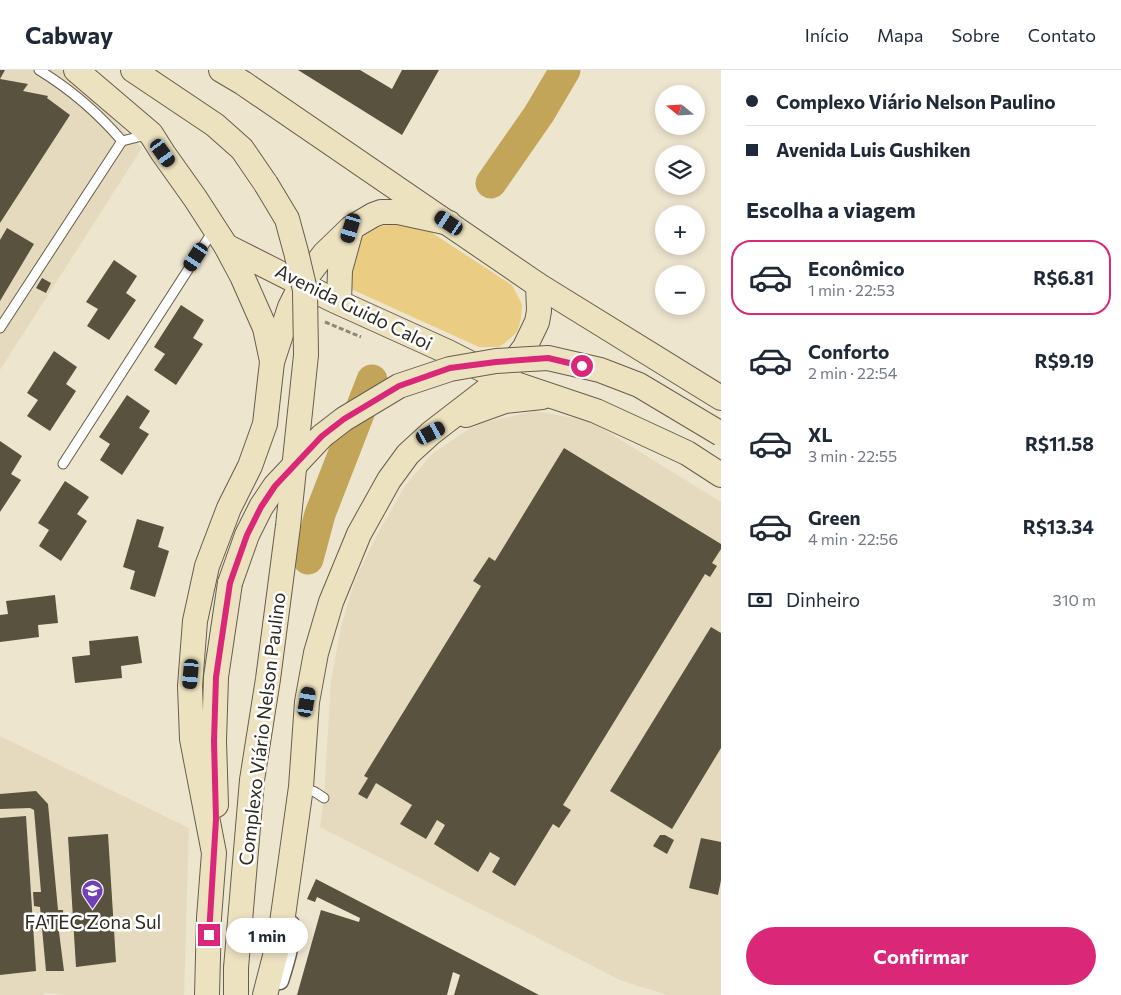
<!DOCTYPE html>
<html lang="pt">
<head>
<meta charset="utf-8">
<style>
	:root { --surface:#fff; --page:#f2f2f3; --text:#1f2937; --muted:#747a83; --line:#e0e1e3; --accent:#db2777 }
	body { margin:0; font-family:Commissioner,sans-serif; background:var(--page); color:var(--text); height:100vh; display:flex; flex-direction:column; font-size:19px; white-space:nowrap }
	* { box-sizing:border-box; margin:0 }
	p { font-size:16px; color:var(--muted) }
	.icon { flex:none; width:28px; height:28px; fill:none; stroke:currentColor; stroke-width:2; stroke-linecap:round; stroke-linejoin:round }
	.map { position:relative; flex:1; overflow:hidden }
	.details { display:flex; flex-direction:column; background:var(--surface); width:400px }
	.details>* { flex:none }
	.banner { display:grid; align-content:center; height:110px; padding:0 25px; background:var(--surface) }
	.needle { width:32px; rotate:288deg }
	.fabs { position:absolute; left:655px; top:15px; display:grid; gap:10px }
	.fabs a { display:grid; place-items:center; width:50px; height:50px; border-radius:50%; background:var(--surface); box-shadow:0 2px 8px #0003; font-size:25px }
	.end { position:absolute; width:22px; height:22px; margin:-11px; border:6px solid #db2777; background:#fff; box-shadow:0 0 0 2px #fff }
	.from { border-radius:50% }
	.bubble { position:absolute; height:35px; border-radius:18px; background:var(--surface); box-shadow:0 2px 8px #0003; font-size:16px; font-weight:700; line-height:35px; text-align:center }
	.car { position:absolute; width:15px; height:30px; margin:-15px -8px; border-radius:6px; box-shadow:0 0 4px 1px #0007; background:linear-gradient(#222 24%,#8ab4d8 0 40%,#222 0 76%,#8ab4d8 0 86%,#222 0) }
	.banner b { display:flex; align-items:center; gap:18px; height:48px; font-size:19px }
	.banner b+b { border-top:1px solid var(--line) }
	.banner i { width:12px; height:12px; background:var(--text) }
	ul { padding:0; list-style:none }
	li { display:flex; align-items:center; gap:15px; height:75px; margin:0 10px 8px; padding:0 15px; border:2px solid transparent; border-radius:20px }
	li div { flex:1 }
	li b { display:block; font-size:19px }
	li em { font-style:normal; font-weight:700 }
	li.current { border-color:var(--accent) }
	li>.icon { width:45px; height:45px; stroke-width:1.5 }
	h2 { padding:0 25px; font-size:22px; line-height:60px }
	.pay { display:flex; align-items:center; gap:12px; height:55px; padding:0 25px; font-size:19px }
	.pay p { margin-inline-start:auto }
	.cta { display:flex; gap:10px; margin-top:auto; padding:10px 25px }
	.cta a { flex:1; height:58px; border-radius:30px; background:var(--accent); color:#fff; font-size:20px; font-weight:700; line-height:58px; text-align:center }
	header { display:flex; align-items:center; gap:30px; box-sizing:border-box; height:70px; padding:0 25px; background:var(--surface); border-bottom:1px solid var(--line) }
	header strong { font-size:24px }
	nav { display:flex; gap:28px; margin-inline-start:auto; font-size:18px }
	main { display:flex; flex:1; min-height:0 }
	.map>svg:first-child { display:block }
	.built { fill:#e5dabe }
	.green { fill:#eacd82 }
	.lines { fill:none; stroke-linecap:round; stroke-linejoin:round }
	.river { stroke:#c2a559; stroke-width:31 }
	.building { fill:#59523f }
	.lane-casing { stroke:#665e4c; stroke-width:11 }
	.street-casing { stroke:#665e4c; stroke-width:19 }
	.secondary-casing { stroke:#665e4c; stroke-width:26 }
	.path { stroke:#8d8778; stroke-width:3; stroke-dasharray:5 2.5; stroke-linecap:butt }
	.lane { stroke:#fff; stroke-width:9 }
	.street { stroke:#fff; stroke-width:16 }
	.secondary { stroke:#ede2c0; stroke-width:24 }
	.secondary-bridge-casing { stroke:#665e4c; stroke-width:26; stroke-linecap:butt }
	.secondary-bridge { stroke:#ede2c0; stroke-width:24 }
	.route { stroke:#db2777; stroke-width:6 }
	.labels { text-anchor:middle; stroke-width:5; stroke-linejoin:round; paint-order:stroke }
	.street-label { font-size:19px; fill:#2e2b23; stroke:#fff }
	.poi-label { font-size:19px; fill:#2e2b23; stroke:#fff }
</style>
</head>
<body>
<header>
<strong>Cabway</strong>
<nav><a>Início</a><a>Mapa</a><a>Sobre</a><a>Contato</a></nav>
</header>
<main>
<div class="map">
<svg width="721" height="925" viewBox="0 0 721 925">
	<rect width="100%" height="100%" fill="#eee5cf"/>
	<!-- built -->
	<g class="built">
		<path d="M0,0H63L142,78L0,300Z"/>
		<path d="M535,341L590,351L721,432V925H668L622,911L320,757L324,728L331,611L341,557L355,510L378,463L405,416L432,384L466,361L482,353Z"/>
		<path d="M0,666L189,758L184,925H65L45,923L43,925H0Z"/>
	</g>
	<!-- green -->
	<path class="green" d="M393,153L423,157L512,215L522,234L521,249L517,262L506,272L499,277H479L351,219L348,189L361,168L376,158Z"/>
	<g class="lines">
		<!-- river -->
		<g class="river">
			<path d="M491,113L539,44L565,0"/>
			<path d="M308,489L320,444L372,310"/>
		</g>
	</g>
	<!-- building -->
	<g class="building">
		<path d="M0,0H5L0,9L28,14L23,21L48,26L47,28L70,45L0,153Z"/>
		<path d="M298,0H360L392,19L402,0H439L402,65Z"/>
		<path d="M7,158L34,174L0,231V170Z"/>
		<path d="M114,190L137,206L126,223L136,230L109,270L87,256L98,239L86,232Z"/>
		<path d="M42,208L51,213L46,223L36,218Z"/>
		<path d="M181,235L204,250L193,268L203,274L176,315L154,300L165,284L154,277Z"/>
		<path d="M54,281L77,297L66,314L76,321L50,361L27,346L38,330L27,323Z"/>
		<path d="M127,325L150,341L139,358L149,364L122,405L100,390L110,374L99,367Z"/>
		<path d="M0,371L22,386L11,404L21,410L0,442Z"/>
		<path d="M564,378L721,474V479L712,493L717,496L710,507L705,504L563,735L571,740L559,758L553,754L515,816L492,802L500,788L490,782L478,802L434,774L445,755L437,750L426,769L400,754L412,735L376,713L367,729L358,724L368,708L364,706L481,516L473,511L489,487L495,491Z"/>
		<path d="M65,411L89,427L77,444L87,451L61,491L39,476L49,460L38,453Z"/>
		<path d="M137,449L164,457L158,477L169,481L155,527L130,519L135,501L123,497Z"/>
		<path d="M55,525L58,553L38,555L39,567L0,572V545L8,544L6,531Z"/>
		<path d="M711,557L721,563V678L672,759L610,721Z"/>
		<path d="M138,566L142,593L121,596L122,608L75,613L72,587L90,585L89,571Z"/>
		<path d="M36,721L48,734L58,840H63L64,854H58L64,901H46L40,837L34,836L33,822H41L34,740L30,738L0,739V724Z"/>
		<path d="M26,746L36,901L0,905V748Z"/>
		<path d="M108,764L116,892L76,897L68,767Z"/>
		<path d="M660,765H665L674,770L667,784L653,776Z"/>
		<path d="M701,768L721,772V810L718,825L689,818Z"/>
		<path d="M316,809L459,883L539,925H454L460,905L453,902L447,925H297L321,840L359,852L360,848L317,827L315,832L307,829Z"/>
	</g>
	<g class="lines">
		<defs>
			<g id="lane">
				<path d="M122,71L146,65"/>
				<path d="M0,258L122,71C99,44 70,19 39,0"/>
				<path d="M63,394L213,161"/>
				<path d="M301,717L315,722L324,728"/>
			</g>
			<path id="street" d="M280,911C286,892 292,874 291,854"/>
			<g id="secondary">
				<path d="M76,0L151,64L163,83L195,128L226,176L242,206L265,258L272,291"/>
				<path d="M133,0L215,55L242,79L266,114"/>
				<path d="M221,0L243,13L538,215L721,328"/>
				<path d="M226,176L331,229L448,282L501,309L596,341L633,358L687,383L721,405"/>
				<path d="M339,232L340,200L351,160"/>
				<path d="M466,345L505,331L542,327"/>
				<path d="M216,735L214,671L216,607L230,513"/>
				<path d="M207,925L209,848L214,783L192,669L190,616L195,551L207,496L229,438L250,396L265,354L272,292L290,237L302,213L324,184L351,158L373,145L381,142H398L449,153"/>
				<path d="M236,925V898"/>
				<path d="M265,925L280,867L301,717L307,632L316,583L331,532L359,464L389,410L408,384L431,363L501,309L525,277L537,252L539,241L538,215"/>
			</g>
		</defs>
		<!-- lane casing -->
		<use href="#lane" class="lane-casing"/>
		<!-- street casing -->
		<use href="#street" class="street-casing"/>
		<!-- secondary casing -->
		<use href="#secondary" class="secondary-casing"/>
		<!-- path -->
		<path class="path" d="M325,252L361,267"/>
		<!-- lane -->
		<use href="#lane" class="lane"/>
		<!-- street -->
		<use href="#street" class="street"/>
		<!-- secondary -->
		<use href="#secondary" class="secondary"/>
		<defs>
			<g id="secondary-bridge">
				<path d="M230,513L247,465L261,437L275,416L322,366L344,349L399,316L450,299L496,291L548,288L600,300L639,315L721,364"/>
				<path d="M236,898L252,710L268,609L288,456L306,285L305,220L296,182L287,149L266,114"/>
			</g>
		</defs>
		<!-- secondary-bridge casing -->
		<use href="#secondary-bridge" class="secondary-bridge-casing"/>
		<!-- secondary-bridge -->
		<use href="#secondary-bridge" class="secondary-bridge"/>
	</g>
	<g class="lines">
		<!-- route -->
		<path class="route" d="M209,865L216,749L214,671L216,607L230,513L247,465L261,437L275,416L322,366L344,349L399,316L450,298L496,292L548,288L582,296"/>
	</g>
	<!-- icons -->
	<defs>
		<symbol id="university-pin" viewBox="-11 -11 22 30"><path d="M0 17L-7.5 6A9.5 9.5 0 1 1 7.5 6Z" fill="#7240b8" stroke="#fff"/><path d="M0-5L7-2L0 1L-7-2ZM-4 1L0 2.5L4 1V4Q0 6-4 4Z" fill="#fff"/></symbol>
	</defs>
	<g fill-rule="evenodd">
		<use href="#university-pin" x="80" y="808" width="25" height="34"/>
	</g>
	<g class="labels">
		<!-- street labels -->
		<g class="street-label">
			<text transform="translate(354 237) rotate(26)" y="7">Avenida Guido Caloi</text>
			<text transform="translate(262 659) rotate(-83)" y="7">Complexo Viário Nelson Paulino</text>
		</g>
		<!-- poi labels -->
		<g class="poi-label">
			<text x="93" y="859">FATEC Zona Sul</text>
		</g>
	</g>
</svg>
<div class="fabs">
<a><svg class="needle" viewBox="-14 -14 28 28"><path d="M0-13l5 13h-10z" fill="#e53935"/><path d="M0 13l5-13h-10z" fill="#747a83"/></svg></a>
<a><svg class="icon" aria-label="layers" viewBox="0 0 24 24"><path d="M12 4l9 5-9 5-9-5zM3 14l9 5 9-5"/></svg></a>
<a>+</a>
<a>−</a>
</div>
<i class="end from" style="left:582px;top:296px"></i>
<i class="end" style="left:209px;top:865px"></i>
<div class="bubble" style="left:226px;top:848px;width:82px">1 min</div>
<i class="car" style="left:163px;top:83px;rotate:144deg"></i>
<i class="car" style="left:449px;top:153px;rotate:304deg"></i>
<i class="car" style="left:351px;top:158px;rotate:197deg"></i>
<i class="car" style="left:196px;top:187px;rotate:213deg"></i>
<i class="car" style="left:431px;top:363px;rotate:62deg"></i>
<i class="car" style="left:191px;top:604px;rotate:185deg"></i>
<i class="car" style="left:307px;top:632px;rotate:10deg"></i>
</div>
<section class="details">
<div class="banner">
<b><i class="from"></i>Complexo Viário Nelson Paulino</b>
<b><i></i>Avenida Luis Gushiken</b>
</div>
<h2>Escolha a viagem</h2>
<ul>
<li class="current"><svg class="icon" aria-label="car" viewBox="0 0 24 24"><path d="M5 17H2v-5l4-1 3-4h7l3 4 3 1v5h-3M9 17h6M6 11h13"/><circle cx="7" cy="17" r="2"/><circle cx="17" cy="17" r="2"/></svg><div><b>Econômico</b><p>1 min · 22:53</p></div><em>R$6.81</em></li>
<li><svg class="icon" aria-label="car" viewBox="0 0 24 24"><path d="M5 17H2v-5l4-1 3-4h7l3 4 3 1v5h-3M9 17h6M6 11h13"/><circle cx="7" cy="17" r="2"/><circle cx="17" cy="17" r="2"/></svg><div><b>Conforto</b><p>2 min · 22:54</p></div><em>R$9.19</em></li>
<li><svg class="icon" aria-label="car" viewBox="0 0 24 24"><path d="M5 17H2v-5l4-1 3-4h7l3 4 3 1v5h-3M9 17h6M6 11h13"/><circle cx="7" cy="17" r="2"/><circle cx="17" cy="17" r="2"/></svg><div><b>XL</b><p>3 min · 22:55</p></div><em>R$11.58</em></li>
<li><svg class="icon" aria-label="car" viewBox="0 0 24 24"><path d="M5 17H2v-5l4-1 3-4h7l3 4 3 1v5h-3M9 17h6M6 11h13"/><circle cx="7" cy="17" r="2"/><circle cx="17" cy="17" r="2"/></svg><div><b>Green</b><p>4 min · 22:56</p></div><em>R$13.34</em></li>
</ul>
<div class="pay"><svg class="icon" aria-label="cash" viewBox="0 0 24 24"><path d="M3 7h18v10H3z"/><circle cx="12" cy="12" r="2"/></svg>Dinheiro<p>310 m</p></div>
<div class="cta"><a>Confirmar</a></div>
</section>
</main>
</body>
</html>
